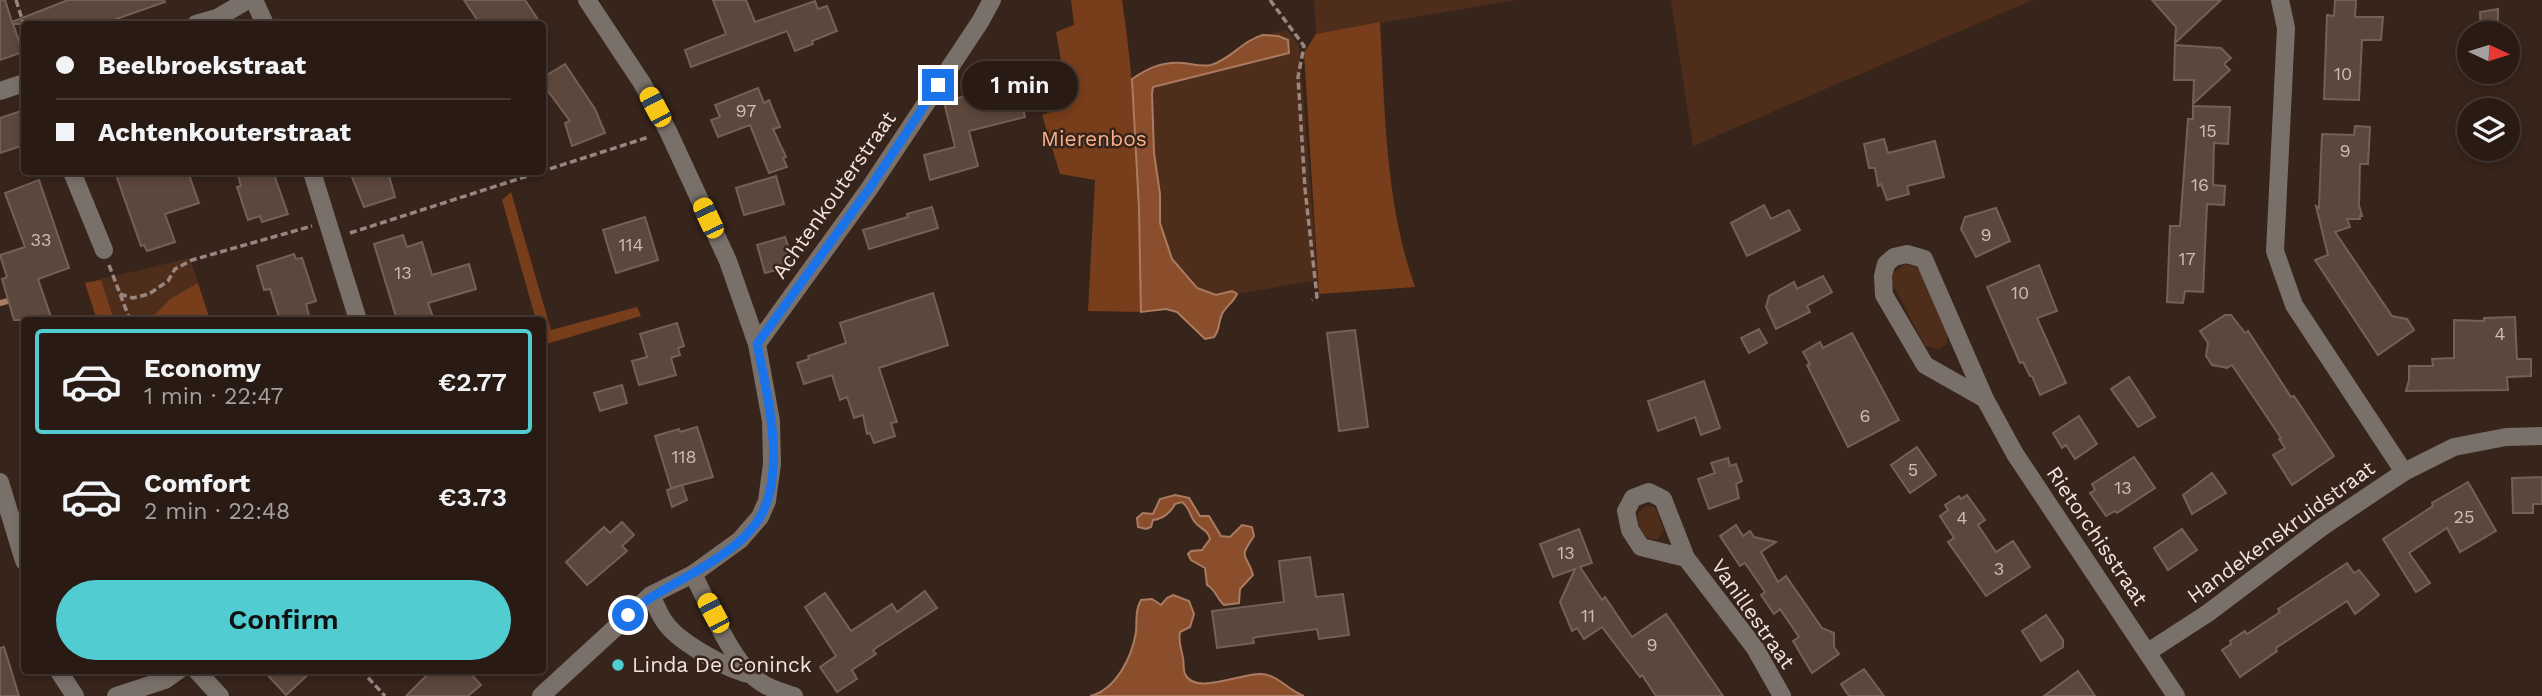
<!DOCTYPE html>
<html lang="en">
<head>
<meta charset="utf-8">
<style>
	:root { --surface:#291b14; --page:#352822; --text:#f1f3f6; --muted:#a5a1a0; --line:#453934; --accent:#51ccd1 }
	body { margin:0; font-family:"Work Sans",sans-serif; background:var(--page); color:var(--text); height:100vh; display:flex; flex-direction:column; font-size:26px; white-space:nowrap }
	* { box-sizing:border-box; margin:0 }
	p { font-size:23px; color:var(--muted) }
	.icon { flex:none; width:38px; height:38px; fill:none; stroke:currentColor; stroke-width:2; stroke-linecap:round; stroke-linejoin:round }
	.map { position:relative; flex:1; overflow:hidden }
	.sheet { position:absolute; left:21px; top:317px; width:525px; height:357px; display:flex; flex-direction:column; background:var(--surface); border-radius:7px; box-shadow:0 4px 10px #0003,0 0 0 2px var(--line) }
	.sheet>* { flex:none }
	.banner { position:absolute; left:21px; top:21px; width:525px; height:154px; border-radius:7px; box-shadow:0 4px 10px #0003,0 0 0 2px var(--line); display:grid; align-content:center; height:154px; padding:0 35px; background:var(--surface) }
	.needle { width:46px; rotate:94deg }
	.fabs { position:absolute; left:2457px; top:21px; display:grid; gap:14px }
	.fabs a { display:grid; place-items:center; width:63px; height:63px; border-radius:50%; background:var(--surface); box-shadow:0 4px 10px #0003,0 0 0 2px var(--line); font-size:35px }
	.end { position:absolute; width:32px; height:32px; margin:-16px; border:9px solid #1a73e8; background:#fff; box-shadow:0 0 0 4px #fff }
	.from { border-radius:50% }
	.bubble { position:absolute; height:49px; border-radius:24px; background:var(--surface); box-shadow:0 4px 10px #0003,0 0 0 2px var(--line); font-size:23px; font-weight:600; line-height:49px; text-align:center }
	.car { position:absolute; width:21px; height:42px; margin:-21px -10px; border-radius:9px; box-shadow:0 0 5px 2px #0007; background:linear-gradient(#f5c518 24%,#345 0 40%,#f5c518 0 76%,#345 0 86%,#f5c518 0) }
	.banner b { display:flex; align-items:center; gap:24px; height:66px; font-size:26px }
	.banner b+b { border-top:2px solid var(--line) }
	.banner i { width:18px; height:18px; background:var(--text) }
	ul { padding:12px 0 0; list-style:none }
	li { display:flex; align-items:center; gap:21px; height:105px; margin:0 14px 10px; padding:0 21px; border:4px solid transparent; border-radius:7px }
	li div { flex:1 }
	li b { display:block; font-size:26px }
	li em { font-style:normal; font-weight:600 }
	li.on { border-color:var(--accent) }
	li>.icon { width:63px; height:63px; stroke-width:1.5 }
	.primary-button { display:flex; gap:14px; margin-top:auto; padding:14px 35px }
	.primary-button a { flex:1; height:80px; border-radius:42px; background:var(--accent); color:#111; font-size:28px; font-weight:600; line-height:80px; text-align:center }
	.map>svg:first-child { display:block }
	.green { fill:#4e2d1b }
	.forest { fill:#783d1a }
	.water { fill:#8b4e2c; stroke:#aa7b61; stroke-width:2 }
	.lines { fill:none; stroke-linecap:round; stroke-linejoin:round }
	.stream { stroke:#aa7b61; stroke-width:6 }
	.building { fill:#5c473c; stroke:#756055; stroke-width:2 }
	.path { stroke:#978780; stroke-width:3.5; stroke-dasharray:7 3.5; stroke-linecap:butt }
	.minor { stroke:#7a706a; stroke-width:18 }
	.route { stroke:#1a73e8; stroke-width:9 }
	.poi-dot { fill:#51ccd1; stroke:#37241b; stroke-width:2.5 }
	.labels { text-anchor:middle; stroke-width:5; stroke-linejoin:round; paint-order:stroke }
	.number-label { font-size:18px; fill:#ccbdb6 }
	.park-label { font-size:21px; fill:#f9b08a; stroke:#37241b }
	.street-label { font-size:21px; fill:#f1e4de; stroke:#37241b }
	.poi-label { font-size:21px; fill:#f1e4de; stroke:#37241b; text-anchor:start }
</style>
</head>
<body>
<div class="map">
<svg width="2542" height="696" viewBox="0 0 2542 696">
	<rect width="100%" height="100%" fill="#37241b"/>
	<!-- green -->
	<g class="green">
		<path d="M1314,0H1516L1316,34Z"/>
		<path d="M1671,0H2033L1693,146Z"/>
		<path d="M1287,30L1299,45L1318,280L1237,294L1232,291C1227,292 1221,295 1216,295C1188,295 1162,246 1160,222C1158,210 1160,197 1158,184C1154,156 1147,115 1153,87L1288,54L1278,36L1263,35Z"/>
		<path d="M190,258L210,320H97L85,283Z"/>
		<path d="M1905,264L1916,267L1921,273C1927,287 1950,327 1947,341C1945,346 1943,346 1939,349L1925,346L1895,288L1891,280L1892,274Z"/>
		<path d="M1647,506L1655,507L1664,530L1658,539C1643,542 1637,527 1638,513Z"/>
	</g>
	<!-- forest -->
	<g class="forest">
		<path d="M1071,0H1122C1138,103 1139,208 1141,312L1088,311L1095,180L1060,174L1042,115L1069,106L1056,32L1074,25Z"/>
		<path d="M1380,22C1385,111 1385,202 1415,287L1319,294L1304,53L1316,34Z"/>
		<path d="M511,192L551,330L637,307L641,316L543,345L542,320H536L502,200Z"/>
		<path d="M101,280L114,320H97L85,283Z"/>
		<path d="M198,283L210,320H150L170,299Z"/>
	</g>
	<!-- water -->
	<g class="water">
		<path d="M1263,35L1278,36L1288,40L1289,53L1153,87L1152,94L1154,153L1160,194V223L1172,259L1197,288L1216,295L1232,291L1237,294C1233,303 1226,306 1222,314C1218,323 1220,330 1214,337L1205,339L1177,312L1166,309L1141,312L1139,209L1132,79C1148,68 1163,61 1183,63C1193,64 1201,67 1211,65C1230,60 1243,40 1263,35Z"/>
		<path d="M1175,495L1189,498L1200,516H1209L1221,536L1230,537L1242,525L1252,527L1254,536C1237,561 1247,552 1253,575L1240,589L1239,603L1224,605C1217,599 1216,590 1207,585L1205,568L1191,560L1188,554L1191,551L1202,550L1210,539C1207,528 1200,530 1194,521C1189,514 1190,508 1182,502L1175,504C1171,512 1163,519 1153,520L1151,527L1146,529L1138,527L1137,518L1143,513L1153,514L1160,499Z"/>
		<path d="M1173,595L1189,601L1194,614L1190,627L1180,632C1178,643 1181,647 1183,658C1184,663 1183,669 1185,674C1195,696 1241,673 1261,674C1279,675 1287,690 1304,696H1090C1116,690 1132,657 1136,632C1137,621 1135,610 1141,600L1152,599L1161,605L1167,598Z"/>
	</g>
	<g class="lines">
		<!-- stream -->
		<path class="stream" d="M0,303L15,299"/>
	</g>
	<!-- building -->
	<g class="building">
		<path d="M0,0H5L12,22L68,0H164L165,2L102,24H13L23,52L0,60Z"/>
		<path d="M464,0H525L541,24H480Z"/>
		<path d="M713,0H746L755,22L815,1L818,9L827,6L837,31L812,41L813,44L795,51L787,31L691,67L685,50L726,34Z"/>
		<path d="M2152,0H2221L2175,43L2176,27Z"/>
		<path d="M2335,0H2356L2355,17H2383L2381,40H2362L2359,100L2324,99L2327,15L2334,16Z"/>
		<path d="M2498,9V30L2481,31L2480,12Z"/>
		<path d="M2175,45L2221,48L2231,58L2224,64L2230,70L2193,104L2194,80H2174Z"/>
		<path d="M565,64L595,109L605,133L572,146L565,123L570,121L542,83V78Z"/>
		<path d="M758,88L764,103L769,100L780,127L773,129L786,157L783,158L787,167L769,173L750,125L718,137L711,120L720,117L715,105Z"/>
		<path d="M1019,91L1025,117L969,131L978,166L930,180L924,155L955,147L944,102L976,93L978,101Z"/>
		<path d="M2193,106L2230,107L2228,144L2214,143L2213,185L2225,186L2224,205L2207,204L2203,292L2185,291L2183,303L2167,302L2170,226H2180L2188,119H2193Z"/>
		<path d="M24,110V145L0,153V118Z"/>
		<path d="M2355,126L2370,127L2368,164H2360L2359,205L2362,216H2360V219H2347L2350,227L2335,232L2392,316L2407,319L2414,330L2378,355L2315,260L2328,255L2316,206L2319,208L2322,134L2354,135Z"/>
		<path d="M1884,139L1888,153L1935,141L1944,177L1907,186L1909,194L1887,200L1881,184L1878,186L1875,168H1869L1864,144Z"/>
		<path d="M115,172H188L199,203L165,214L175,242L147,251L144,245L141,246Z"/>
		<path d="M248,172H273L288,214L262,222L260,216L248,220L237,187L241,186L238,175Z"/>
		<path d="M350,172H388L395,197L364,207Z"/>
		<path d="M776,176L784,204L744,215L736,188Z"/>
		<path d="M39,180L69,268L38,279L52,320H14L2,279L7,277L0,255L25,247L5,193Z"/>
		<path d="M1764,205L1771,219L1789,210L1800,230L1747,256L1731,223Z"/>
		<path d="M932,207L938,228L869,249L863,230L908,217L907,214Z"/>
		<path d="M1996,208L2010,241L1976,257L1961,229L1965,217Z"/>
		<path d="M645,217L658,260L616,273L603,230Z"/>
		<path d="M403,235L407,247L422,242L432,275L469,264L476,289L428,303L434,320H397L374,244Z"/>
		<path d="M785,237L794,265L765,273L757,245Z"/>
		<path d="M294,254L296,259L302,258L316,301L306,304L310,320H280L270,289L264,290L257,266Z"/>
		<path d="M2039,265L2057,311L2037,318L2066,383L2040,395L2032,376H2030L2023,362L2020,363L1987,287Z"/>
		<path d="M1823,276L1832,292L1807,306L1810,312L1776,329L1766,307L1769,296L1794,282L1797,289Z"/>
		<path d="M933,293L948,345L879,368L897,422L891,423L895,436L874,443L870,433L867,434L863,415L854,418L847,397L840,400L832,375L804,384L797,363L809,359L808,356L846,343L840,323Z"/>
		<path d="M2225,315H2231L2245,333L2248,331L2291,397L2294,396L2334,456L2292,485L2273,455L2285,448L2279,439L2281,438L2232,365L2227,368L2212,365L2206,356L2208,343L2200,331Z"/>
		<path d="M2515,317L2517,359H2531V376L2507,377L2508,390L2406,391L2409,380V366H2433L2432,359L2454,358V320L2484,321V318Z"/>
		<path d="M677,323L684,346L678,348L680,355L671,358L676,375L639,385L632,361L647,357L640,334Z"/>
		<path d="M1759,329L1767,343L1749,353L1741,338Z"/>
		<path d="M1355,330L1368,427L1339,431L1327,333Z"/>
		<path d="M1852,333L1899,420L1848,447L1807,365L1810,364L1803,352L1820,342L1823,348Z"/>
		<path d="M2129,377L2155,417L2138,427L2111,389Z"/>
		<path d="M1704,381L1720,428L1701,435L1695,417L1658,431L1648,401Z"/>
		<path d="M622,385L627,403L600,411L594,393Z"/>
		<path d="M2079,416L2097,444L2075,459L2066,445L2062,448L2053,433Z"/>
		<path d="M697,427L713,477L671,488L655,436L679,429L680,432Z"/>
		<path d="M1917,447L1936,475L1910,493L1891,465Z"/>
		<path d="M2134,457L2155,488L2117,513L2115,511L2106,516L2090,493L2095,490L2092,484Z"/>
		<path d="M1728,458L1730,466L1736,464L1742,481L1736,484L1739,498L1709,509L1698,479L1715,473L1711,463Z"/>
		<path d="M2212,473L2226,493L2192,514L2183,495Z"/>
		<path d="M2542,477V504H2533V513H2513L2512,478Z"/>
		<path d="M2468,482L2496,531L2460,552L2447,528L2409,553L2430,583L2416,592L2383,539L2433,506L2432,503Z"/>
		<path d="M682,485L687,500L672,507L667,490Z"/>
		<path d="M1967,495L1985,520L1978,525L1996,552L2013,541L2030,567L1986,596L1948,542L1954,538L1940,516L1948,510L1945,505L1959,496L1961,499Z"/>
		<path d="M622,522L634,535L622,546L627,551L587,585L566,562L604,527L610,533Z"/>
		<path d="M1736,525L1743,536L1750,531L1754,537L1776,542L1761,552L1778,582L1786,576L1822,628L1834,633V647L1839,654L1812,673L1793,641L1799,637L1780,609L1774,614L1761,595L1765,592L1745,563L1740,566L1720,536Z"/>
		<path d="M1579,529L1592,563L1580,567L1602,600L1605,597L1632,637L1666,614L1723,696H1656L1642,675L1640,677L1602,627L1584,639L1577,628L1572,631L1560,602L1575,569L1553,577L1540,544Z"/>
		<path d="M2182,529L2197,550L2168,570L2154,548Z"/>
		<path d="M1310,557L1316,597L1343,594L1349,635L1319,639L1317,629L1257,637L1253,638L1254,643L1217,648L1212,611L1284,602L1279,561Z"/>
		<path d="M2347,563L2354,573L2359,570L2379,595L2355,614L2347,601L2276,648L2277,651L2240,677L2222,650L2231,644L2230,641L2245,631L2247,634L2280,612L2278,609Z"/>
		<path d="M925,591L937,608L873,650L876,654L852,670L857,679L837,692L820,667L836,656L805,607L825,593L851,631L892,604L897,612Z"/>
		<path d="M2046,615L2063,640V647L2041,661L2022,631Z"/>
		<path d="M4,647L19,696H0V648Z"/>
		<path d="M1864,669L1884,696H1849L1841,684Z"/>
		<path d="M263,670H313L286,695Z"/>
		<path d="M432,670H467L481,685L468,696H406Z"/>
		<path d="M2078,671L2095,696H2044Z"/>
	</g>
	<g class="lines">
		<!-- path -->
		<g class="path">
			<path d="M16,0L24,25"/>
			<path d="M1270,0L1304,46L1298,77L1305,189L1317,297L1312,300"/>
			<path d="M350,233L649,137"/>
			<path d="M109,265L130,320"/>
			<path d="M120,294L133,298L149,294L168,281L175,269L192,260L312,226"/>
			<path d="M361,670L385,696"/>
		</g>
		<!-- minor -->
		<g class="minor">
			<path d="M254,0L265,24"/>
			<path d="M2280,0L2286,28L2275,251L2294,305L2404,472"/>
			<path d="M196,24L217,18L248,0"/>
			<path d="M0,91L24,83"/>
			<path d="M72,172L104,250"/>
			<path d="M312,172L358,320"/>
			<path d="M757,344L869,189L980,22L992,0"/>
			<path d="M1985,399L1925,365L1884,295L1883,276L1886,264L1894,257L1907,254L1924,259L1985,399L2015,454L2176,696"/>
			<path d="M0,482L24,561"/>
			<path d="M1686,558L1641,547L1630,530L1626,511L1633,498L1649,492L1663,499L1686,558L1755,648L1782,696"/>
			<path d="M693,574C708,603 732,663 759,681C769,689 783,692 794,696"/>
			<path d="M651,595C656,605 660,617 667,625C681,643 727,669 749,674"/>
			<path d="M2148,652L2208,613L2322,527L2404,472L2454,447L2506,437L2542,436"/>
			<path d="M58,670L75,696"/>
			<path d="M196,670L220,696"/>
			<path d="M116,696L165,680L179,670"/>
			<path d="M541,696L651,595L693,574L740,540L760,517L767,501L772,464L771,421L757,344L728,261L668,131L642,83L587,0"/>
		</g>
	</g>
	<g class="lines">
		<!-- route -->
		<path class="route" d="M628,615C654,592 684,580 713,561C731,549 749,536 760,517C787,472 767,392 757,344L869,189L938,85"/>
	</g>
	<!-- markers -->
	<circle class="poi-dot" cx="618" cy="665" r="7"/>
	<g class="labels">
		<!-- number labels -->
		<g class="number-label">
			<text x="2343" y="80">10</text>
			<text x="746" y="117">97</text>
			<text x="2208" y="137">15</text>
			<text x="2345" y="157">9</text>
			<text x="2200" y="191">16</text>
			<text x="1986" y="241">9</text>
			<text x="41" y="246">33</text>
			<text x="631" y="251">114</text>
			<text x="2187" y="265">17</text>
			<text x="403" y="279">13</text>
			<text x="2020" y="299">10</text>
			<text x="2500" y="340">4</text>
			<text x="1865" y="422">6</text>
			<text x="684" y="463">118</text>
			<text x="1913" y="476">5</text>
			<text x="2123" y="494">13</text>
			<text x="2464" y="523">25</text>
			<text x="1962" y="524">4</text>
			<text x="1566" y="559">13</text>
			<text x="1999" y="575">3</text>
			<text x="1588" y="622">11</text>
			<text x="1652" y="651">9</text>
		</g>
		<!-- park labels -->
		<g class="park-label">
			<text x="1094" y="146">Mierenbos</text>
		</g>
		<!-- street labels -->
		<g class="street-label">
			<text transform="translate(834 195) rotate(-55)" y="7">Achtenkouterstraat</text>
			<text transform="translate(2281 532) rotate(-36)" y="7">Handekenskruidstraat</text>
			<text transform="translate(2097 536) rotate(56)" y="7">Rietorchisstraat</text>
			<text transform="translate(1753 614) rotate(55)" y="7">Vanillestraat</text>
		</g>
		<!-- poi labels -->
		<g class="poi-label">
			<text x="632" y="672">Linda De Coninck</text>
		</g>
	</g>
</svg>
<div class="fabs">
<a><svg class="needle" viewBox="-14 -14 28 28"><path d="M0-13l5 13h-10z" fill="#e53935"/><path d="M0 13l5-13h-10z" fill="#a5a1a0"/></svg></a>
<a><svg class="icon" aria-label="layers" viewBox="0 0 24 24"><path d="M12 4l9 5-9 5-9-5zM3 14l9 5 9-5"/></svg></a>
</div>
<i class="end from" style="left:628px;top:615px"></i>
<i class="end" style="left:938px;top:85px"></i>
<div class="bubble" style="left:962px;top:61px;width:116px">1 min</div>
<i class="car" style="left:655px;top:107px;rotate:332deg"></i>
<i class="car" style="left:708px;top:218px;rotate:335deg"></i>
<i class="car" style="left:713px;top:613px;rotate:332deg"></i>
<div class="banner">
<b><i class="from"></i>Beelbroekstraat</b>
<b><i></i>Achtenkouterstraat</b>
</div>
<section class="sheet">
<ul>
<li class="on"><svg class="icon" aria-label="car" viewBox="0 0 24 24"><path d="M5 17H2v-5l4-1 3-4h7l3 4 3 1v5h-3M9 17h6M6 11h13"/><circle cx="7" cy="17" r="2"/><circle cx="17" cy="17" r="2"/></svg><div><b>Economy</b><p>1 min · 22:47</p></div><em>€2.77</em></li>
<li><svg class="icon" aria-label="car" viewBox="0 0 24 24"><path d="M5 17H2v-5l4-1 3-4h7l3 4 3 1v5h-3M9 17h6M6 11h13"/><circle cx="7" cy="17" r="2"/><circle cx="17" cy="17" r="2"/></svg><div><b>Comfort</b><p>2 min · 22:48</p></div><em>€3.73</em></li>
</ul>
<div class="primary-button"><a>Confirm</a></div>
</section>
</div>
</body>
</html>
